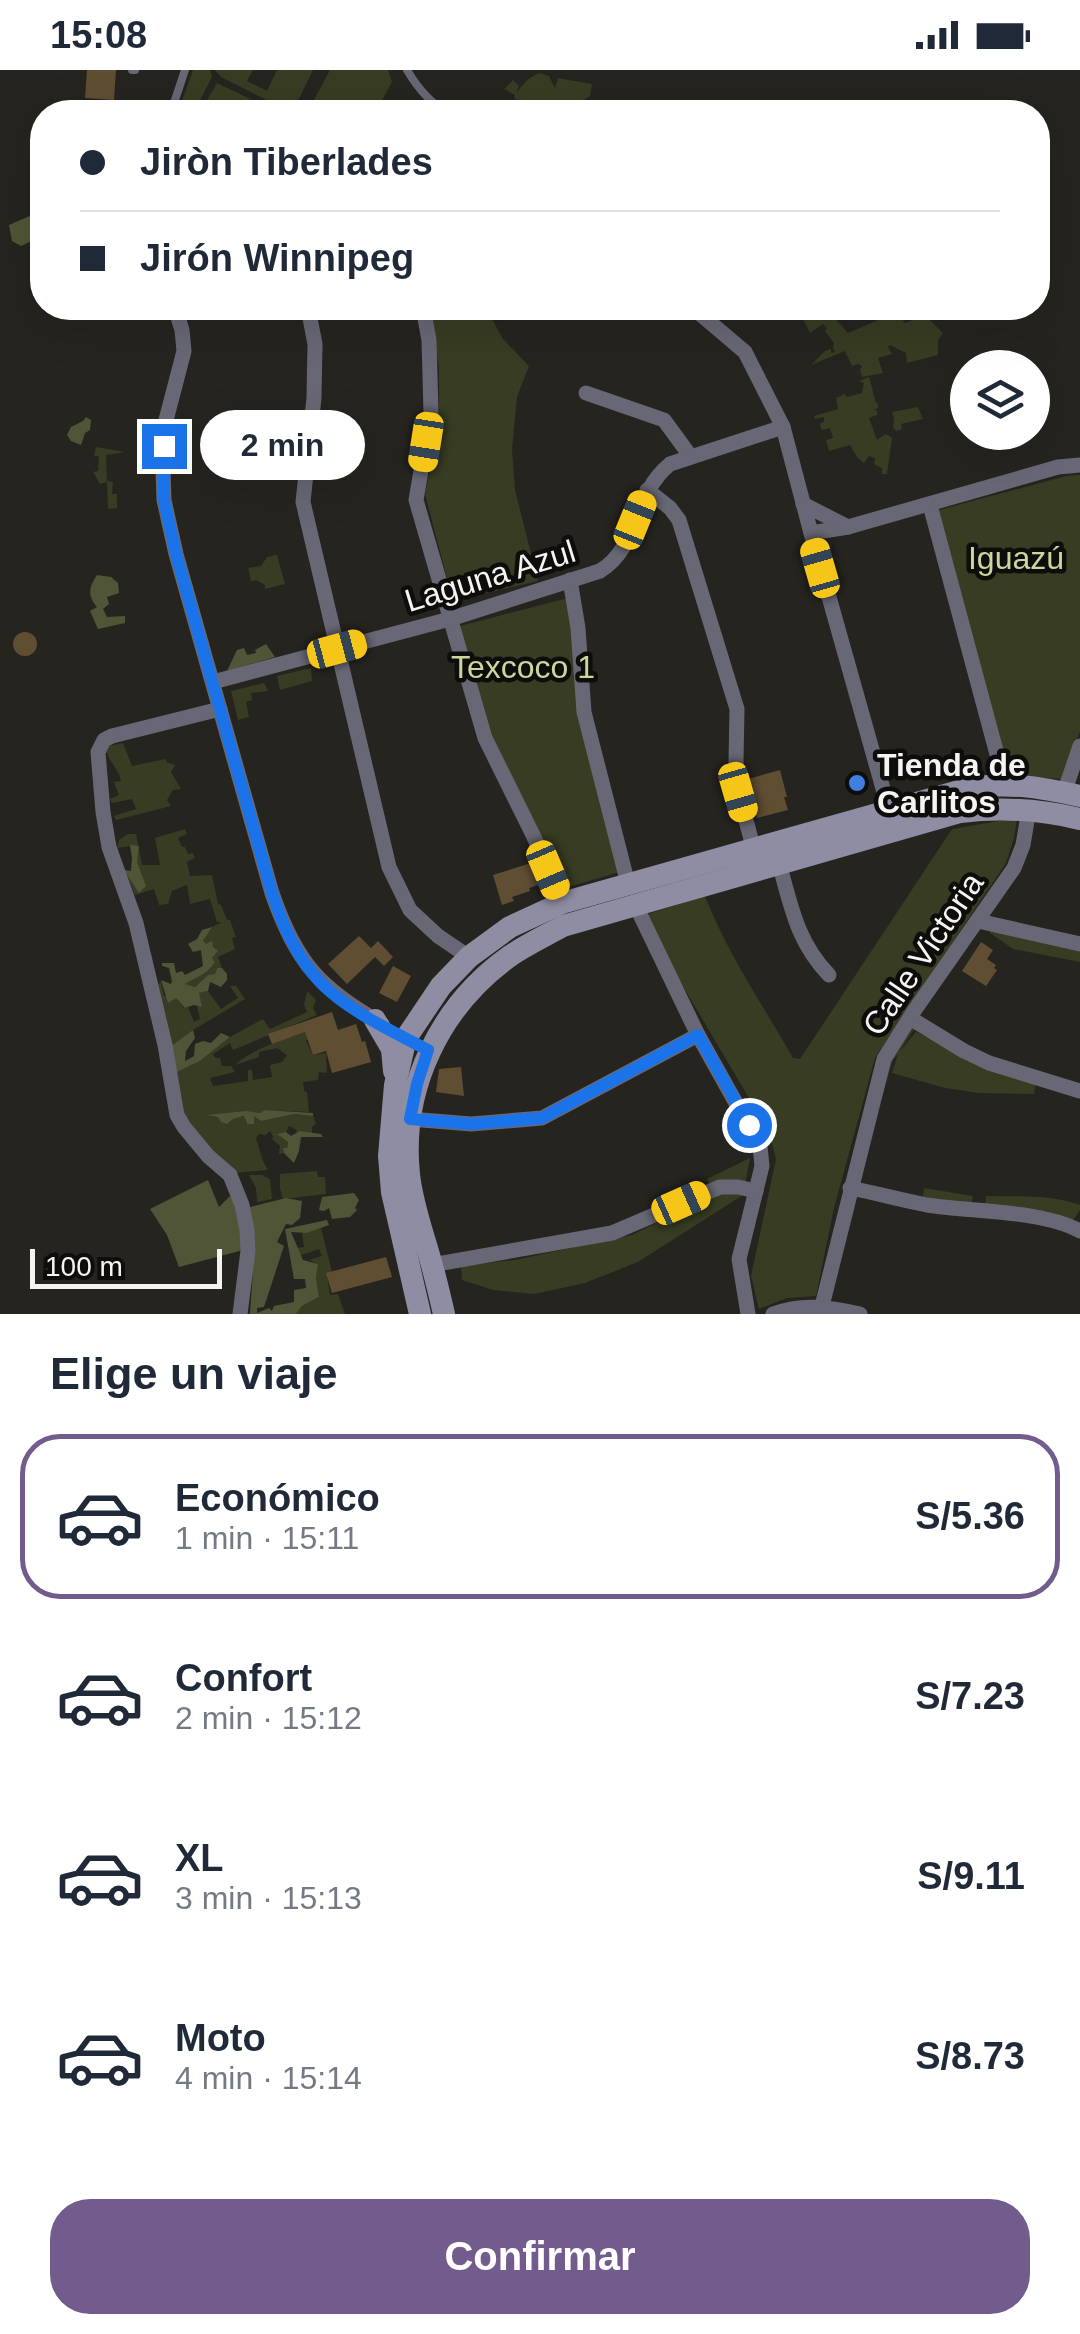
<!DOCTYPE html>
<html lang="es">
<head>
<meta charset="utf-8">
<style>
	:root { --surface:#fff; --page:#f2f2f3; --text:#1f2937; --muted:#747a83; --line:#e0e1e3; --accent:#725c8e }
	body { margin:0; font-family:Arial,sans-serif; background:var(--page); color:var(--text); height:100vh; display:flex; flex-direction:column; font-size:38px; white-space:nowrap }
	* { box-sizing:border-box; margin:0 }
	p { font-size:32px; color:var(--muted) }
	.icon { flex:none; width:55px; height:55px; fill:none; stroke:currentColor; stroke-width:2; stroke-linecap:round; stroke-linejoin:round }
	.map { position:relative; height:1244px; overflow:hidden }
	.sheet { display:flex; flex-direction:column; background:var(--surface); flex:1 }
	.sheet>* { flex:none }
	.hud { position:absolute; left:30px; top:30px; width:1020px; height:220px; border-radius:40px; box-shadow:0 10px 40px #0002; display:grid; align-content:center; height:220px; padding:0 50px; background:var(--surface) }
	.buttons { position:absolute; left:950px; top:280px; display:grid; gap:20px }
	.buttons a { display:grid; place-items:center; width:100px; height:100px; border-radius:50%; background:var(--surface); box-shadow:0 10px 40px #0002; font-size:50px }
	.scale { position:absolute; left:30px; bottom:25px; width:192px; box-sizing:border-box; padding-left:10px; border:5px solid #f6f4f1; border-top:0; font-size:28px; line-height:35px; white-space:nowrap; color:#f6f4f1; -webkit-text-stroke:8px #0e0d0b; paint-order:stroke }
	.end { position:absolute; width:45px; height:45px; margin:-22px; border:12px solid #1a73e8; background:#fff; box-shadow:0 0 0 5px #fff }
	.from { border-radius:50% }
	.bubble { position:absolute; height:70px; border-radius:35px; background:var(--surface); box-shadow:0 10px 40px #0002; font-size:32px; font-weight:800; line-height:70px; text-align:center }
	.car { position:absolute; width:30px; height:60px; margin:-30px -15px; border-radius:12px; box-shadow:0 0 8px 2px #0007; background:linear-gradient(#f5c518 24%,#345 0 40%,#f5c518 0 76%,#345 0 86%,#f5c518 0) }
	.hud b { display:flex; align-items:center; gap:35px; height:95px; font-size:38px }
	.hud b+b { border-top:2px solid var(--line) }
	.hud i { width:25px; height:25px; background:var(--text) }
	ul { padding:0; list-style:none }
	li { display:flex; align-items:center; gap:30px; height:165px; margin:0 20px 15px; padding:0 30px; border:5px solid transparent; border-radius:40px }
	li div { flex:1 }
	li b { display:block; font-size:38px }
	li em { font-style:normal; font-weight:800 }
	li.on { border-color:var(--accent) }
	li>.icon { width:90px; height:90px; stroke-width:1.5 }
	h2 { padding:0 50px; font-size:45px; line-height:120px }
	.primary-button { display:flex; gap:20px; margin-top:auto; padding:20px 50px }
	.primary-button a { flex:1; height:115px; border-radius:40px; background:var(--accent); color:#fff; font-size:40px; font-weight:800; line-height:115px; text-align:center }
	.status { display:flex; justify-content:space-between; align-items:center; height:70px; padding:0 50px; background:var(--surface); direction:ltr }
	.status svg { height:28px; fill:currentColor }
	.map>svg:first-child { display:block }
	.green { fill:#373c22 }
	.forest { fill:#505537 }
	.building { fill:#604e33 }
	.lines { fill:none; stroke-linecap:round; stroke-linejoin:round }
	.lane { stroke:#686775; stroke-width:8 }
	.street { stroke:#686775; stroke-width:15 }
	.secondary { stroke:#8e8da3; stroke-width:22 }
	.route { stroke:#1a73e8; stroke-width:12 }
	.shop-dot { fill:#3f7fe0; stroke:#0e0d0b; stroke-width:4 }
	.labels { text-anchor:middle; stroke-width:9; stroke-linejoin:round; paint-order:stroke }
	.park-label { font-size:32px; fill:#ccd69c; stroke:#0e0d0b }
	.street-label { font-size:32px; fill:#f6f4f1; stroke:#0e0d0b }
	.poi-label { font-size:32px; font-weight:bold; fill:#f6f4f1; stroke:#0e0d0b; text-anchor:start }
</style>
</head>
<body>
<div class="status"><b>15:08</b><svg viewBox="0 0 49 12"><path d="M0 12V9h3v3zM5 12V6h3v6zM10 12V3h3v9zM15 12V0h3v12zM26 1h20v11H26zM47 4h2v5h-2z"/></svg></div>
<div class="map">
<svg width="1080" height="1244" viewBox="0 0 1080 1244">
	<rect width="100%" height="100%" fill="#26241f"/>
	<!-- green -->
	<g class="green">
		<path d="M193,0H210L212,7L194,42H178Z"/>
		<path d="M215,0H253L247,11L267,21L277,0H313L296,35L308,41L330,0H388L392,12L376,42H290L221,7Z"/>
		<path d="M539,3L549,6L555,18L558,8L592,14L590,26L572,38L597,42H537L514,28L515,25L504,19L513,10L519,16L516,23L528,9Z"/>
		<path d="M217,13L277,42H200Z"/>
		<path d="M429,238H486L503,269L529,296L517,327L512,380L515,420L538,511L453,531L425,424L439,356V298Z"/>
		<path d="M797,238H848L834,247L848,263L878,250L899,245L905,253L924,245L925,250L929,249L943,263L938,270V285L907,293L906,283L890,275L888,277L892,284L878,288L883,303L862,307L860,300L862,297L859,294L852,296L845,281L811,295L825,281L831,279V283L835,282L833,278L834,273L825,261L827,258L823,254L810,263Z"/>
		<path d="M869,307L876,333H878V338L874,340L877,341V345L869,348L877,370L886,364L892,368L887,404H882V398L874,394L875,388L869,386L864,393L857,387L850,375L829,381L826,370L833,368L830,358L821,360L820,353L824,352V347L815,349L814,346L838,339L836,328L845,324L847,327L862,323L864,313L859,311Z"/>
		<path d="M918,337L923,349L901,354L902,359L896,361L893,357L894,349L892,342Z"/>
		<path d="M96,377L125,382L106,385L107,411L113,412L112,424H117V438L108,439L107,412L100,414L93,402L98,401L99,386H94Z"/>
		<path d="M1080,405V661L1062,709L1010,707L939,440L1066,406Z"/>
		<path d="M277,485L285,514L265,519V515L256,510L251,511L248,498L261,496L267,487Z"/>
		<path d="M568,528L620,802L561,819L488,661L460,556Z"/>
		<path d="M311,598L312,611L280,620L277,606Z"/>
		<path d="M264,613L268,621L251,623L252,630L246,632L249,647L238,650L231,621Z"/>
		<path d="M123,673L132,696L165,689L168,693L175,695L171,702L181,719L173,720L167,730L171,736L116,750L114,746L136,739L132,729L112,733L110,729L119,725L114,712L121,711C119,700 111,694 107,683H102L104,677Z"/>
		<path d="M1017,748L1014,768L1006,793L875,988L834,1138L816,1226L787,1228L759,1239L751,1206L776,1089L769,1062L664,884L648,844L705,826C727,883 763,935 793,988L800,989L952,759Z"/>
		<path d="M185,759L187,764L178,768L182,777H185L188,784L193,783L195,788L187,792L190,806L212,805L218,834L221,835L227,850H230L236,867L232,868L235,879L218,887L222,898H217L215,904L208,905L195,917L184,914L211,898L212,888L203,871L212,857L222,852H217L210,829L190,834L187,815L172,821L168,834L159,835L154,819L135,825L124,800L131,801L132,788L130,776L117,778L119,770L128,764H136L142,795H160L155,768Z"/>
		<path d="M989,855L1080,881V892L1013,879L990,863Z"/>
		<path d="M161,912L164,926L176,928L184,938L188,937L194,952L200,949L197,936H201L198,923L208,921L221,939L238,928L230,916H236L245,929L193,960L171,976L156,916Z"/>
		<path d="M307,921L316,930L313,938L317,945L233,980L230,973L213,984L215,988H220L222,996H231L235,1002L210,1008L213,1016L248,1011V1000H252L253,1010L272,1007L270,995L282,992L287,985L277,978L259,982V987L235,995C255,977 283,970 308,961L309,967L306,971L313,985L326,983L327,1003L319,1002L318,1010L303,1012L304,1021L307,1022L309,1042L265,1040L260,1043L212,1046L232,1049L245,1046L246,1054L254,1045L261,1051L295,1044L313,1046L316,1054L312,1057V1063L300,1061L295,1065L297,1060L289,1056L286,1062L278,1064L288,1072L287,1078L283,1079L284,1083L279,1084L280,1076L272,1069L273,1067L270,1061L266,1065L259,1064L256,1068L263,1091L268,1100L233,1103L199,1067L185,1047L177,1002L200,991L230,967L263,949L270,959L307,942L304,935Z"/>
		<path d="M910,958L914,959L899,982L916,962L969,987L1036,1012L1034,1024L979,1023L945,1018L892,1003L898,984L893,990L874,1054L889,988Z"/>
		<path d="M750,1088L743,1125L638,1192L585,1213L534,1224L493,1220L462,1210L461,1196L515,1190L632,1165L715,1124L707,1109Z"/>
		<path d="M317,1101L318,1107H325L326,1124L283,1129L280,1118V1104Z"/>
		<path d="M249,1105H262L270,1109L272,1129L257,1132L256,1118Z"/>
		<path d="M924,1118L973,1126L971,1135L923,1127Z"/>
		<path d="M986,1126C1017,1127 1050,1124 1080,1135V1140L1072,1152L985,1138Z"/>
		<path d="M321,1158L332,1202L327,1204L330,1225L338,1224L345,1244H296L302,1236L319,1227L316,1208L318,1194L309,1190L322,1186L319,1179L301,1185L297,1178L304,1177L302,1163H307Z"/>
	</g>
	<!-- forest -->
	<g class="forest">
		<path d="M32,145L39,147C40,163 36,170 21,176L12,171L9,155Z"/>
		<path d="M86,347L91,350L90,360L85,363L81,375L71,371L67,365L71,357L83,351Z"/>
		<path d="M97,505L111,507L118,513L119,523L107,527L109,534L103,539L107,547L125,546V553L98,559L90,541L97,537C87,525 89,517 97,505Z"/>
		<path d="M266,574L275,587L227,601L237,580L244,578L247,585L256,583L255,580Z"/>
		<path d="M130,775L139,776L137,792L146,816L139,823L124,800L131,801L132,788Z"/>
		<path d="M212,857L203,871L206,874L212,871L213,877L218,881L212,888L215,892C208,904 196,907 185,914L195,917L208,905L215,904L217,898H222L227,904V910L221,917L210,912L208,921L199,923L202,937L194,935L185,938L176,928L168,933L161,910L171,914L172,911L169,898L162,896V893H174L176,903L182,901L185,905L203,896L201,880L193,882L188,874L197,869L202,860Z"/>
		<path d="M193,960L195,968L186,981L185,991L194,986L195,974L203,971L211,973L221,963L230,967L200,991L177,1002L171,976Z"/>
		<path d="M265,1040L313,1043V1046L295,1044L261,1051L254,1046V1054H247L244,1046L233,1049L227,1054L221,1052L218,1047L207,1045L246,1041L260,1043Z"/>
		<path d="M300,1061L321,1064L323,1067H301L299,1081L294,1093L284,1083L283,1078H287L288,1072L277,1064L286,1062L291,1066Z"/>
		<path d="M208,1110L219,1137L230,1126L236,1136L243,1180L179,1197L167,1165L150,1139Z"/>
		<path d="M354,1123L359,1130L355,1138L357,1140L350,1147L332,1149L329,1138L324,1141L319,1140L322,1127Z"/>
		<path d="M286,1128L302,1131L300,1148L292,1155L286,1154L277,1172L284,1176L264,1237L257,1238V1243L269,1238L272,1241L274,1236L294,1232V1220L306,1218L305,1209H294L285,1159L327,1150L329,1155L307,1163L291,1162L303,1190L318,1194L316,1208L319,1227L302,1236L296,1244H250L255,1171L250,1137Z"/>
	</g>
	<!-- building -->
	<g class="building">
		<path d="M87,0H116L114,30L85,28Z"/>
		<circle cx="25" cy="574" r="12"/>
		<path d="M780,700L787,727H784L788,740L757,748L748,709Z"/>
		<path d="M531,793L538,815L529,818L530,821L512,827L514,831L502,835L493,805Z"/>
		<path d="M359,866L371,878L378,871L393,887L384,896L375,887L347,914L328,894Z"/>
		<path d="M981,872L993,880L987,889L996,895L994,898L997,900L986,916L962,901Z"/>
		<path d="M393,896L411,906L397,932L379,923Z"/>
		<path d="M332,942L338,960L356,954L362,972L365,971L371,992L332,1003L326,981L313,985L305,962L272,974L268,964Z"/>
		<path d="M461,997L464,1026L436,1022L439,999Z"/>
		<path d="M386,1187L392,1207L332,1223L326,1203Z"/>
	</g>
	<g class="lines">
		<!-- lane -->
		<g class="lane">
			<path d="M132,0H135"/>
			<path d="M407,0C417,17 430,33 447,42"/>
			<path d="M171,42L185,0"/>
		</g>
		<!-- street -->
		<g class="street">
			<path d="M175,238L182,260L184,281L165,354L163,399L164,430L176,484L272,823C296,893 319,917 382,954"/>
			<path d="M308,238L315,274L314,328L303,432L389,797L410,840L438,866L469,887"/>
			<path d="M423,238L429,270L431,343L416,430L485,668L534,767L562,833"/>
			<path d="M687,238L699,243L745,282L783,357L811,463L891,747"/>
			<path d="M586,323L664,350L691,387"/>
			<path d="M647,420L670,438L679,450L737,639L736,691L738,721L754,780"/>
			<path d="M803,434L848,457"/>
			<path d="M930,435L1005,714"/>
			<path d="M811,463L848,457L1058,397L1080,395"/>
			<path d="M570,510L578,558L584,642L628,814"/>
			<path d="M213,612L450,549L600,501C640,477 631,426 670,394L783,357"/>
			<path d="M220,639L112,666L104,670L98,682L103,742L109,777L136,853L165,975L177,1045L184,1057L208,1086L230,1105L242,1135L247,1160L248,1181L240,1244"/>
			<path d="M1064,723L1080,676"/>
			<path d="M779,793C791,836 797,872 829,905"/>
			<path d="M635,834L698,965L760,1076L762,1096L739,1189L748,1244"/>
			<path d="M978,851L1080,874"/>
			<path d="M910,948L964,981L989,993L1080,1021"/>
			<path d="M410,1049L471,1054L542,1048L698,965"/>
			<path d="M850,1118C876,1123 901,1130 927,1135C971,1142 1042,1140 1080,1161"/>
			<path d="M432,1195L612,1163L720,1117H738L756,1121"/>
			<path d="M822,1236L884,989L914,941L1014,798L1023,775L1029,739"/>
			<path d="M773,1244C803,1233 828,1237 860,1244"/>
		</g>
		<!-- secondary -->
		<g class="secondary">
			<path d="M375,950L392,979L394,1001"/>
			<path d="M420,1244L392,1122L389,1086L395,1015L406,968L441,916L469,887L510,857L562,833L973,717C1015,713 1039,717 1080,726"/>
			<path d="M444,1244C440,1227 436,1209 431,1192C423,1163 412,1134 409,1104C400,1018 440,936 510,886C526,875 545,866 563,856L960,742C1002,737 1039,739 1080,749"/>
		</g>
	</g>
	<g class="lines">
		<!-- route -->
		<path class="route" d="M164,376V430L176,484L272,823C283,856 297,888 321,913C350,942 392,961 428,980L417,1014L410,1049L471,1054L542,1048L698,965L749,1055"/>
	</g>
	<!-- markers -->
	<circle class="shop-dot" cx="857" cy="713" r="10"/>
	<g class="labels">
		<!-- park labels -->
		<g class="park-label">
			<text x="1016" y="499">Iguazú</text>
			<text x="523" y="608">Texcoco 1</text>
		</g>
		<!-- street labels -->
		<g class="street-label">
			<text transform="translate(490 506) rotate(-17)" y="11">Laguna Azul</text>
			<text transform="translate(923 884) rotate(-56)" y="11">Calle Victoria</text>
		</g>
		<!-- poi labels -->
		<g class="poi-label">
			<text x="877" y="706">Tienda de<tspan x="877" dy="37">Carlitos</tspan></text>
		</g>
	</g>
</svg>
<div class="buttons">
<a><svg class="icon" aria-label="layers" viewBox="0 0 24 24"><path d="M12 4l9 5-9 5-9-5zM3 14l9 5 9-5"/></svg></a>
</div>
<div class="scale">100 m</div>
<i class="end from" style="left:749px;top:1055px"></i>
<i class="end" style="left:164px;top:376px"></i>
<div class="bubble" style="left:200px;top:340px;width:165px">2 min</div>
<i class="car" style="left:426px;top:372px;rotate:189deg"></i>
<i class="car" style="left:635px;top:450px;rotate:22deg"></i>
<i class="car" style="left:820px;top:498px;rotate:344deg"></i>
<i class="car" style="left:337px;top:579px;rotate:75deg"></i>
<i class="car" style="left:738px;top:722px;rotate:164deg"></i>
<i class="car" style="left:548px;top:800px;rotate:157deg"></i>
<i class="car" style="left:681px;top:1133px;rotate:66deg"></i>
<div class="hud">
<b><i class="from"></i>Jiròn Tiberlades</b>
<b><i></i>Jirón Winnipeg</b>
</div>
</div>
<section class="sheet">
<h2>Elige un viaje</h2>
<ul>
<li class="on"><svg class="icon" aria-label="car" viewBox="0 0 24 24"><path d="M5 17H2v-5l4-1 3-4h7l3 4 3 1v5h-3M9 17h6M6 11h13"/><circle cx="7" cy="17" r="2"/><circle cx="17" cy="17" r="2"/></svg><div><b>Económico</b><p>1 min · 15:11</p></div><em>S/5.36</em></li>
<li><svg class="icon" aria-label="car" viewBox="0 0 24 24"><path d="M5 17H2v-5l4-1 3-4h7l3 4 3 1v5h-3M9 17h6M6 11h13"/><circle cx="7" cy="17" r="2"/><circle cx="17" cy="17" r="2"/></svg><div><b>Confort</b><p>2 min · 15:12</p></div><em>S/7.23</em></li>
<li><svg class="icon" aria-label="car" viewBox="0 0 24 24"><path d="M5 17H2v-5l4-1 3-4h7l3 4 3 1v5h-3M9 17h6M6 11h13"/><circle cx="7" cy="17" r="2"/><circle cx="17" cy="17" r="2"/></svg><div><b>XL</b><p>3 min · 15:13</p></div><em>S/9.11</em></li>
<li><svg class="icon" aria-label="car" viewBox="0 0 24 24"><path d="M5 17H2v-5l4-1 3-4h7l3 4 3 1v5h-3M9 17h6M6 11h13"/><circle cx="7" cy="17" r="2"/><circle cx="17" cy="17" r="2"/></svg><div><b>Moto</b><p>4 min · 15:14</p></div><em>S/8.73</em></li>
</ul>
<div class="primary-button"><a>Confirmar</a></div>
</section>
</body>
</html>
